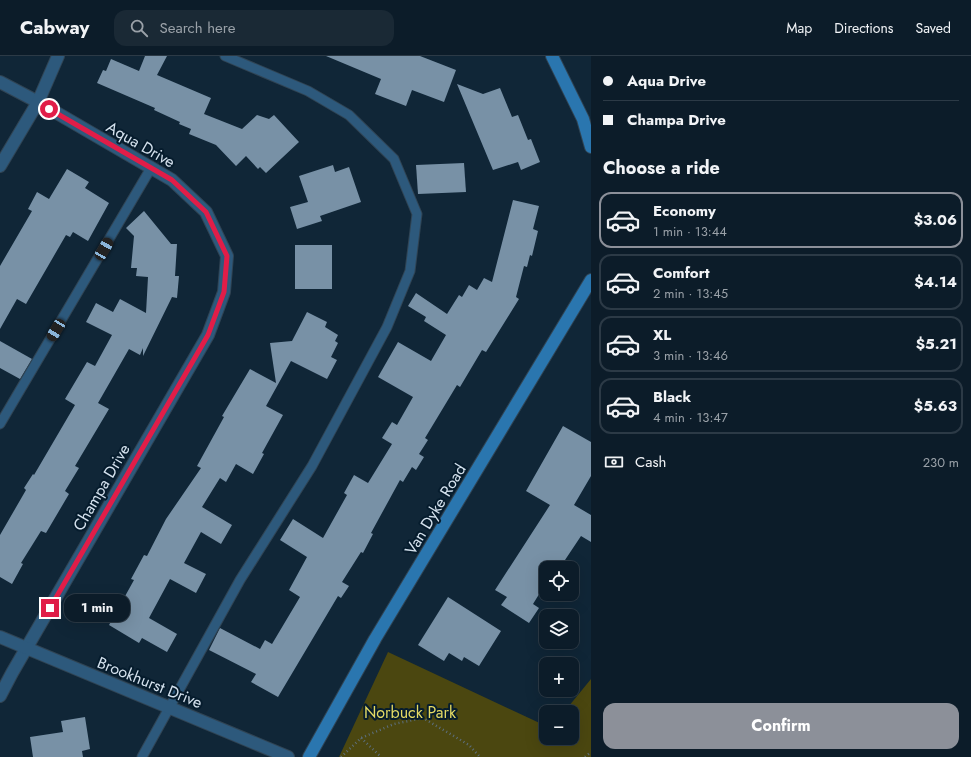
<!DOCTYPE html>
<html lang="en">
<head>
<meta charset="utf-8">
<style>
	:root { --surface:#0c1c29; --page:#1a2935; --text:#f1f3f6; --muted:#9aa1a8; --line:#2c3a46; --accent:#8c9099 }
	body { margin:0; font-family:Jost,sans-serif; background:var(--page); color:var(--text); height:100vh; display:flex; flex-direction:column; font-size:15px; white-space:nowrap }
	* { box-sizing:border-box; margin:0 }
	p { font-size:13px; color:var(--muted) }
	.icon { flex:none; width:22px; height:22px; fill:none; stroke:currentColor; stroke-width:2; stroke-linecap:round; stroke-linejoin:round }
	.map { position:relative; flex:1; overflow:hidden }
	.panel { display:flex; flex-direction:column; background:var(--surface); width:380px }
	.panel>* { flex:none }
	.hud { display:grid; align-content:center; height:88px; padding:0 12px; background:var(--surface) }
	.controls { position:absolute; left:539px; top:505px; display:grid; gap:8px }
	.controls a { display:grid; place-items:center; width:40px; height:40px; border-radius:8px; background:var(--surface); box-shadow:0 4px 16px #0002,0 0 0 1px var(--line); font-size:20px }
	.end { position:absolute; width:18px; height:18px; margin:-9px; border:5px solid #e11d48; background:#fff; box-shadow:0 0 0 2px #fff }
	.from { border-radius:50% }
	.bubble { position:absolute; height:28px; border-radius:12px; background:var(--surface); box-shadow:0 4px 16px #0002,0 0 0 1px var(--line); font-size:13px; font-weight:700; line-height:28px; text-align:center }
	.car { position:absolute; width:12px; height:24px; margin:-12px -6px; border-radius:5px; box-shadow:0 0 3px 1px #0007; background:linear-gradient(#222 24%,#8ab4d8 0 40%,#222 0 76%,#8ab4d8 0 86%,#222 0) }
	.hud b { display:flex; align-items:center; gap:14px; height:38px; font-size:15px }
	.hud b+b { border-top:1px solid var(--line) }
	.hud i { width:10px; height:10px; background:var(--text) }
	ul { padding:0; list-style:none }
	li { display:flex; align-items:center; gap:12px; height:56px; margin:0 8px 6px; padding:0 4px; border:2px solid var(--line); border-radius:12px }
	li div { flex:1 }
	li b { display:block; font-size:15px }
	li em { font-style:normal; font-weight:700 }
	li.on { border-color:var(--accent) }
	li>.icon { width:36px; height:36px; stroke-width:1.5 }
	h2 { padding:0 12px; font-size:18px; line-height:48px }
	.pay { display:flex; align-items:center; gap:10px; height:44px; padding:0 12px; font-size:15px }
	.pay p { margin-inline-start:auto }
	.primary-button { display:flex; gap:8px; margin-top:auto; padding:8px 12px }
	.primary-button a { flex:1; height:46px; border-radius:12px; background:var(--accent); color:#fff; font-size:16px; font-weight:700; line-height:46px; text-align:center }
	header { display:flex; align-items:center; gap:24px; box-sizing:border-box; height:56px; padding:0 20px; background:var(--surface); border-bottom:1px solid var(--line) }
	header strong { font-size:19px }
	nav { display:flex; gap:22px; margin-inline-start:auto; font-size:14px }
	.search { width:280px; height:36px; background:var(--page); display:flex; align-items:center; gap:10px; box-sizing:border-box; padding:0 14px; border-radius:12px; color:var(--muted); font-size:15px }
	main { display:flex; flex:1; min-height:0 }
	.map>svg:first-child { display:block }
	.green { fill:#4b4710 }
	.building { fill:#7891a6 }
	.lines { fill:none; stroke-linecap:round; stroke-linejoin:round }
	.lane-casing { stroke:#304454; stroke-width:11 }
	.street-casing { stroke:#304454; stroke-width:14 }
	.secondary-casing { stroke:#304454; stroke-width:14 }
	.path { stroke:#5d707f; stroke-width:2.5; stroke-dasharray:1 3; stroke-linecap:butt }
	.lane { stroke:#2d597c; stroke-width:9 }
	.street { stroke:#2d597c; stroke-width:12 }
	.secondary { stroke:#2a76af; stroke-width:12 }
	.route { stroke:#e11d48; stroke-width:5 }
	.labels { text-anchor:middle; stroke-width:4; stroke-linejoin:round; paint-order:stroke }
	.street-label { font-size:16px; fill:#d5e2ee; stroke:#061c2d }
	.park-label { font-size:16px; fill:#e4da64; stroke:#061c2d }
</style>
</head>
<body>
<header>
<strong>Cabway</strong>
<div class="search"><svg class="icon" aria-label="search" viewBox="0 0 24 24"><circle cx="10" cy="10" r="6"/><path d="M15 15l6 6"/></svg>Search here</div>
<nav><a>Map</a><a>Directions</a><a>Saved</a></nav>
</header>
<main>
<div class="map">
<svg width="591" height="701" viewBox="0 0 591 701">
	<rect width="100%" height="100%" fill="#102637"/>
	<!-- green -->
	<path class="green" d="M388,596L546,670V682H572V656H564L591,623V701H339Z"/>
	<!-- building -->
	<g class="building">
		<path d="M145,0H167L157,19L211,42L204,58L242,73L257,59L269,63L274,59L299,86L266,117L260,111L258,113L246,100L236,110L216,89L189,78L191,73L179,68L180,66L154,54L155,52L97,27L103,14L106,15L111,3L139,15Z"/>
		<path d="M326,0H420L456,14L444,46L412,34L406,50L375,38L381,23Z"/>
		<path d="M457,28L483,38L500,32L512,61L518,59L528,84L531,83L540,106L521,114L518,106L493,114Z"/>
		<path d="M464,107L466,136L418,138L416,109Z"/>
		<path d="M333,109L335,116L349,111L361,146L320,160L322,165L297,173L290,151L308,146L299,120Z"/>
		<path d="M67,113L89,126L85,132L109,147L88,185L73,176L70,181L66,179L26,248L17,243L0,273V210L32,155L28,153L37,136L49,143Z"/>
		<path d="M513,144L539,150L533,173L538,175L532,200L530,199L527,211L524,210L516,241L519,243L486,296L482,294L460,331L457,329L425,382L428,384L419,398L424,401L416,414L412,411L403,426L400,424L371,477L373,478L363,497L361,496L342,526L349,530L341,542L338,540L278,641L251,626L256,618L209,594L220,572L260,593L265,584L272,588L300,541L289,534L307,501L280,484L293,463L323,482L347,439L344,437L354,419L368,427L392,388L382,382L392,366L397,369L413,341L378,321L398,286L431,305L446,279L424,265L426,261L408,250L416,237L447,258L459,239L462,241L469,229L477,234L484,222L492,226Z"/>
		<path d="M144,155L171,188H177L175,220H179L177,242L172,241L143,300V292L140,299L129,293L98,347L109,353L75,410L79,412L65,435L69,438L46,477L41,475L21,507L23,508L12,528L0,521V479L26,434L24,432L33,418L34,419L75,349L65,343L87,306L95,310L112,279L86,266L96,247L113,256L120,243L146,257L148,221L136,220L137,212H131L134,180L126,172Z"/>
		<rect x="295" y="189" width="37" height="44"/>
		<path d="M307,256L327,266L325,271L338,279L335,285L338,287L331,301L337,304L327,323L291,305L266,350L283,359L262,397L264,398L253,418L236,408L226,426L220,422L202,451L232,469L221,488L201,476L184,507L206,518L196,537L170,523L149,562L177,578L167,596L142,582L139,587L109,569L134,524L131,523L144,499L147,500L166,463L201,412L197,410L224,361L222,360L250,313L276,327L270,287L292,285Z"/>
		<path d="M0,285L32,303L20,323L0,312Z"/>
		<path d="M563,370L591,386V420L574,449L591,459V486L581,480L563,507L560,505L556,512H546V527L533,548L539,552L529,567L501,549L507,541L495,534L550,449L526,435Z"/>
		<path d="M448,541L501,575L479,610L464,601L462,605L449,597L444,605L418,589Z"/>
		<path d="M85,661L90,693L82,695L83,701H33L30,681L63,676L61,665Z"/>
	</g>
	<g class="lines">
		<defs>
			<g id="lane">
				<path d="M0,368L151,112"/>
				<path d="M142,701L240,524L312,410L387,271L410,215L417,158L394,103L349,59L308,35L225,0"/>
			</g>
			<g id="street">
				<path d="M0,26L38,46L172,124L206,156L227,200L224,236L208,279L12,617L0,640"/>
				<path d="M0,110L38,46L58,0"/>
				<path d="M0,581L288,701"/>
			</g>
			<g id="secondary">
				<path d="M552,0L583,63L591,91"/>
				<path d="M309,701L375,583L591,224"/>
			</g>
		</defs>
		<!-- lane casing -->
		<use href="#lane" class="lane-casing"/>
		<!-- street casing -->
		<use href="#street" class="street-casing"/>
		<!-- secondary casing -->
		<use href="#secondary" class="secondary-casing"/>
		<!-- path -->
		<g class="path">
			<path d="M361,682L381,701"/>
			<path d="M341,701L361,682L394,668L423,662L469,689L480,701"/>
			<path d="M585,701L591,696"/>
		</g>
		<!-- lane -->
		<use href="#lane" class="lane"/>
		<!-- street -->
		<use href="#street" class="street"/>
		<!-- secondary -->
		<use href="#secondary" class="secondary"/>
	</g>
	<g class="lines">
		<!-- route -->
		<path class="route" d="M49,53L172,124L206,156L227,200L224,236L208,279L50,552"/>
	</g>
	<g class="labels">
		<!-- street labels -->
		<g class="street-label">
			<text transform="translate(141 88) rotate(30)" y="6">Aqua Drive</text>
			<text transform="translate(101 431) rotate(-60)" y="6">Champa Drive</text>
			<text transform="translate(435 453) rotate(-59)" y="6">Van Dyke Road</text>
			<text transform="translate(150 626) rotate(22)" y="6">Brookhurst Drive</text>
		</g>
		<!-- park labels -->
		<g class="park-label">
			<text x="410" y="662">Norbuck Park</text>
		</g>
	</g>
</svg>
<div class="controls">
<a><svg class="icon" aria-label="locate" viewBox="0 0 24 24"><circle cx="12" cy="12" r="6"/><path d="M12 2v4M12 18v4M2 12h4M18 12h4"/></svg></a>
<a><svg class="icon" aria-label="layers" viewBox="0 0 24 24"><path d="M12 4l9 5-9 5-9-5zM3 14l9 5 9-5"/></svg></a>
<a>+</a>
<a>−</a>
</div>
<i class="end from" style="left:49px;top:53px"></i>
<i class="end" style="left:50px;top:552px"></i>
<div class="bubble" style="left:64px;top:538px;width:66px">1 min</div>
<i class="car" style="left:104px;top:193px;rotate:30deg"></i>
<i class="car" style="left:56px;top:274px;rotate:211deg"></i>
</div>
<section class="panel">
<div class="hud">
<b><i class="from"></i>Aqua Drive</b>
<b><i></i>Champa Drive</b>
</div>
<h2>Choose a ride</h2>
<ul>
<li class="on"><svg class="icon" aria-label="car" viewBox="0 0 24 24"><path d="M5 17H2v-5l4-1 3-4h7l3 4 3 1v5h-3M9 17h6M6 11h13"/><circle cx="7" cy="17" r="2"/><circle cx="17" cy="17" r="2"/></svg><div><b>Economy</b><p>1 min · 13:44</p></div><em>$3.06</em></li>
<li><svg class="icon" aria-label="car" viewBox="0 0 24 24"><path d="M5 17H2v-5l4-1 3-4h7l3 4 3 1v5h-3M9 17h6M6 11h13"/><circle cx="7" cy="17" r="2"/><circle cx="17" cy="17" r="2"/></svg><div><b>Comfort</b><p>2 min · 13:45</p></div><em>$4.14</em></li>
<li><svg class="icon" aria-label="car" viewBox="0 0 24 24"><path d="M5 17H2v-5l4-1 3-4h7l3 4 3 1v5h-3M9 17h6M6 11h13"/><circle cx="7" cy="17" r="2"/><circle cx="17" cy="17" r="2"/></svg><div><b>XL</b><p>3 min · 13:46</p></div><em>$5.21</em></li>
<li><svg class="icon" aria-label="car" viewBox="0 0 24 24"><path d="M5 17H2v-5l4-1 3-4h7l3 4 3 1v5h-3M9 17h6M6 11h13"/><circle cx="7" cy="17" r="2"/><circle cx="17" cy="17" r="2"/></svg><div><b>Black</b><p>4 min · 13:47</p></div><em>$5.63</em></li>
</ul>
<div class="pay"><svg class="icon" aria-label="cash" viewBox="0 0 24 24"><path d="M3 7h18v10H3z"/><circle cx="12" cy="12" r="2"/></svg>Cash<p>230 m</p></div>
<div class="primary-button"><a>Confirm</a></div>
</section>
</main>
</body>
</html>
